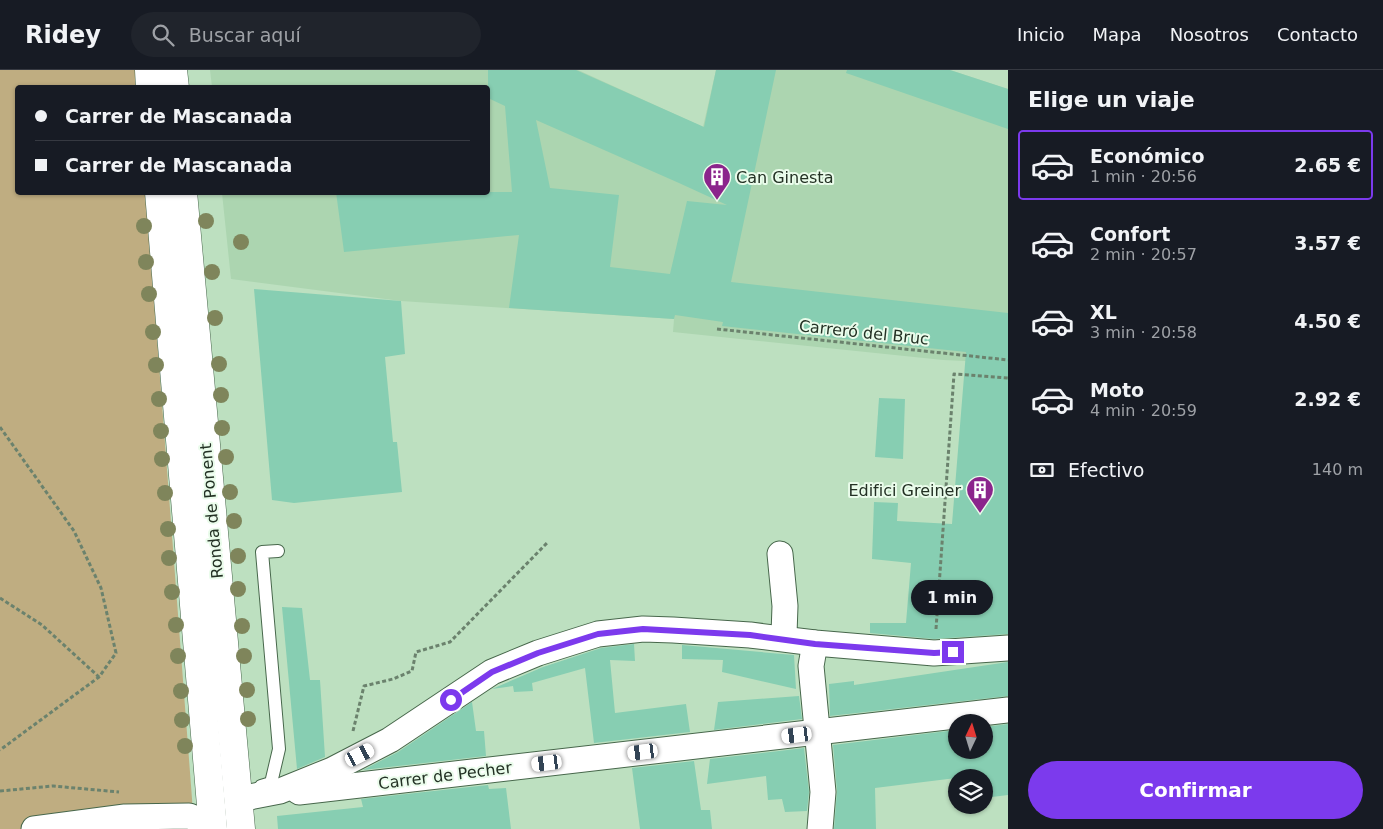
<!DOCTYPE html>
<html lang="es">
<head>
<meta charset="utf-8">
<style>
	:root { --surface:#171b24; --page:#20242c; --text:#f1f3f6; --muted:#9ea1a6; --line:#363941; --accent:#7c3aed }
	body { margin:0; font-family:"DejaVu Sans",sans-serif; background:var(--page); color:var(--text); height:100vh; display:flex; flex-direction:column; font-size:19px; white-space:nowrap }
	* { box-sizing:border-box; margin:0 }
	p { font-size:16px; color:var(--muted) }
	.icon { flex:none; width:28px; height:28px; fill:none; stroke:currentColor; stroke-width:2; stroke-linecap:round; stroke-linejoin:round }
	.map { position:relative; flex:1; overflow:hidden }
	.details { display:flex; flex-direction:column; background:var(--surface); width:375px }
	.details>* { flex:none }
	.banner { position:absolute; left:15px; top:15px; width:475px; height:110px; border-radius:5px; box-shadow:0 1px 4px #0004; display:grid; align-content:center; height:110px; padding:0 20px; background:var(--surface) }
	.needle { width:32px; rotate:4deg }
	.controls { position:absolute; left:948px; top:644px; display:grid; gap:10px }
	.controls a { display:grid; place-items:center; width:45px; height:45px; border-radius:50%; background:var(--surface); box-shadow:0 1px 4px #0004; font-size:25px }
	.end { position:absolute; width:22px; height:22px; margin:-11px; border:6px solid #7c3aed; background:#fff; box-shadow:0 0 0 2px #fff }
	.from { border-radius:50% }
	.bubble { position:absolute; height:35px; border-radius:18px; background:var(--surface); box-shadow:0 1px 4px #0004; font-size:16px; font-weight:700; line-height:35px; text-align:center }
	.car { position:absolute; width:15px; height:30px; margin:-15px -8px; border-radius:6px; box-shadow:0 0 4px 1px #0007; background:linear-gradient(#fff 24%,#345 0 40%,#fff 0 76%,#345 0 86%,#fff 0) }
	.banner b { display:flex; align-items:center; gap:18px; height:48px; font-size:19px }
	.banner b+b { border-top:1px solid var(--line) }
	.banner i { width:12px; height:12px; background:var(--text) }
	ul { padding:0; list-style:none }
	li { display:flex; align-items:center; gap:15px; height:70px; margin:0 10px 8px; padding:0 10px; border:2px solid transparent; border-radius:5px }
	li div { flex:1 }
	li b { display:block; font-size:19px }
	li em { font-style:normal; font-weight:700 }
	li.on { border-color:var(--accent) }
	li>.icon { width:45px; height:45px; stroke-width:1.5 }
	h2 { padding:0 20px; font-size:22px; line-height:60px }
	.pay { display:flex; align-items:center; gap:12px; height:55px; padding:0 20px; font-size:19px }
	.pay p { margin-inline-start:auto }
	.cta { display:flex; gap:10px; margin-top:auto; padding:10px 20px }
	.cta a { flex:1; height:58px; border-radius:30px; background:var(--accent); color:#fff; font-size:20px; font-weight:700; line-height:58px; text-align:center }
	header { display:flex; align-items:center; gap:30px; box-sizing:border-box; height:70px; padding:0 25px; background:var(--surface); border-bottom:1px solid var(--line) }
	header strong { font-size:24px }
	nav { display:flex; gap:28px; margin-inline-start:auto; font-size:18px }
	.search { width:350px; height:45px; background:var(--page); display:flex; align-items:center; gap:12px; box-sizing:border-box; padding:0 18px; border-radius:28px; color:var(--muted); font-size:19px }
	main { display:flex; flex:1; min-height:0 }
	.map>svg:first-child { display:block }
	.built { fill:#acd5b0 }
	.green { fill:#bfad81 }
	.building { fill:#87ceb2; fill-rule:evenodd }
	.lines { fill:none; stroke-linecap:round; stroke-linejoin:round }
	.lane-casing { stroke:#47674b; stroke-width:14 }
	.street-casing { stroke:#47674b; stroke-width:27 }
	.primary-casing { stroke:#47674b; stroke-width:29 }
	.path { stroke:#6b826d; stroke-width:3; stroke-dasharray:4 2.5; stroke-linecap:butt }
	.lane { stroke:#fff; stroke-width:12 }
	.street { stroke:#fff; stroke-width:25 }
	.primary { stroke:#fff; stroke-width:28 }
	.tree { fill:#7f855b }
	.route { stroke:#7c3aed; stroke-width:6 }
	.labels { text-anchor:middle; stroke-width:4; stroke-linejoin:round; paint-order:stroke }
	.poi-label { font-size:16px; fill:#233124; stroke:#eafceb; text-anchor:start }
	.street-label { font-size:16px; fill:#233124; stroke:#eafceb }
</style>
</head>
<body>
<header>
<strong>Ridey</strong>
<div class="search"><svg class="icon" aria-label="search" viewBox="0 0 24 24"><circle cx="10" cy="10" r="6"/><path d="M15 15l6 6"/></svg>Buscar aquí</div>
<nav><a>Inicio</a><a>Mapa</a><a>Nosotros</a><a>Contacto</a></nav>
</header>
<main>
<div class="map">
<svg width="1008" height="759" viewBox="0 0 1008 759">
	<rect width="100%" height="100%" fill="#bde0c0"/>
	<!-- built -->
	<path class="built" d="M210,0H578L703,57L716,0H950L1008,19V293L943,290L673,262L674,249L401,231L231,209L222,123L488,122V18L212,17Z"/>
	<!-- green -->
	<path class="green" d="M0,0H137L138,17L18,18V122L146,123L194,755L157,759H0Z"/>
	<!-- building -->
	<g class="building">
		<path d="M488,0H576L704,57L716,0H776L731,212L1008,243V564L934,569L870,563V553H906L911,493L872,489L874,432L898,433L897,451L952,454L966,282L722,256L723,252L675,245L674,249L509,238L519,165L344,182L336,122H512L505,36L488,28ZM536,50L679,113L727,135L687,131L670,204L610,197L619,125L550,118Z"/>
		<path d="M847,0H950L1008,19V59L846,3Z"/>
		<path d="M254,219L401,231L405,284L385,287L393,372H397L402,422L294,433L272,430Z"/>
		<path d="M879,328L905,329L903,389L875,387Z"/>
		<path d="M282,537L302,538L310,610H320L325,687L297,699Z"/>
		<path d="M634,574L635,591L610,590L615,643L686,634L690,662L594,673L585,598L532,613L533,621L514,622L513,616L492,619L543,597L601,578Z"/>
		<path d="M682,575L794,585L796,619L722,602L723,590L682,589Z"/>
		<path d="M1008,592V626L830,646L829,614L854,611V615Z"/>
		<path d="M799,626L802,649L714,660L718,632Z"/>
		<path d="M472,632L476,661H484L486,686L363,700L398,682Z"/>
		<path d="M1008,654V725L984,728V708H956L875,718L876,759H834L837,721L833,675L956,660V680H984V657Z"/>
		<path d="M804,678L809,722L807,741L785,742L782,729L768,730L766,706L707,714L710,689Z"/>
		<path d="M694,691L701,740H710L712,759H640L632,698Z"/>
		<path d="M488,715L489,719L506,718L511,759H278L277,746L363,737L361,729Z"/>
	</g>
	<g class="lines">
		<defs>
			<path id="lane" d="M261,716L271,713L279,679L262,482L278,481"/>
			<g id="street">
				<path d="M780,484L785,536L784,564"/>
				<path d="M815,573L811,596L823,722L820,759"/>
				<path d="M299,722L1008,640"/>
				<path d="M239,729L280,721L332,700L390,670L492,602L538,583L598,564L643,559L673,560L750,565L815,573L934,583L1008,578"/>
				<path d="M34,759L125,747L189,746L213,755"/>
			</g>
			<g id="primary">
				<path d="M149,0L150,18"/>
				<path d="M173,0L175,18"/>
				<path d="M159,122L213,759"/>
				<path d="M183,122L241,759"/>
			</g>
		</defs>
		<!-- lane casing -->
		<use href="#lane" class="lane-casing"/>
		<!-- street casing -->
		<use href="#street" class="street-casing"/>
		<!-- primary casing -->
		<use href="#primary" class="primary-casing"/>
		<!-- path -->
		<g class="path">
			<path d="M717,259L1008,290"/>
			<path d="M0,357L74,461L101,518L116,583L99,607L0,680"/>
			<path d="M0,528L42,555L99,607"/>
			<path d="M936,559L954,304L1008,308"/>
			<path d="M353,661L364,616L393,609L412,601L416,582L450,572L547,473"/>
			<path d="M0,721L53,716L119,722"/>
		</g>
		<!-- lane -->
		<use href="#lane" class="lane"/>
		<!-- street -->
		<use href="#street" class="street"/>
		<!-- primary -->
		<use href="#primary" class="primary"/>
	</g>
	<!-- trees -->
	<g class="tree">
		<circle cx="206" cy="151" r="8"/>
		<circle cx="144" cy="156" r="8"/>
		<circle cx="241" cy="172" r="8"/>
		<circle cx="146" cy="192" r="8"/>
		<circle cx="212" cy="202" r="8"/>
		<circle cx="149" cy="224" r="8"/>
		<circle cx="215" cy="248" r="8"/>
		<circle cx="153" cy="262" r="8"/>
		<circle cx="219" cy="294" r="8"/>
		<circle cx="156" cy="295" r="8"/>
		<circle cx="221" cy="325" r="8"/>
		<circle cx="159" cy="329" r="8"/>
		<circle cx="222" cy="358" r="8"/>
		<circle cx="161" cy="361" r="8"/>
		<circle cx="226" cy="387" r="8"/>
		<circle cx="162" cy="389" r="8"/>
		<circle cx="230" cy="422" r="8"/>
		<circle cx="165" cy="423" r="8"/>
		<circle cx="234" cy="451" r="8"/>
		<circle cx="168" cy="459" r="8"/>
		<circle cx="238" cy="486" r="8"/>
		<circle cx="169" cy="488" r="8"/>
		<circle cx="238" cy="519" r="8"/>
		<circle cx="172" cy="522" r="8"/>
		<circle cx="176" cy="555" r="8"/>
		<circle cx="242" cy="556" r="8"/>
		<circle cx="178" cy="586" r="8"/>
		<circle cx="244" cy="586" r="8"/>
		<circle cx="247" cy="620" r="8"/>
		<circle cx="181" cy="621" r="8"/>
		<circle cx="248" cy="649" r="8"/>
		<circle cx="182" cy="650" r="8"/>
		<circle cx="185" cy="676" r="8"/>
	</g>
	<g class="lines">
		<!-- route -->
		<path class="route" d="M451,630L492,602L538,583L598,564L643,559L750,565L815,574L934,583L953,582"/>
	</g>
	<!-- icons -->
	<defs>
		<symbol id="building-pin" viewBox="-11 -11 22 30"><path d="M0 17L-7.5 6A9.5 9.5 0 1 1 7.5 6Z" fill="#8b258c" stroke="#eafceb"/><path d="M-4-6H4V6H1V3H-1V6H-4ZM-2.5-4.3h1.7v1.8h-1.7ZM.8-4.3h1.7v1.8H.8ZM-2.5-1h1.7V.8h-1.7ZM.8-1h1.7V.8H.8Z" fill="#fff"/></symbol>
	</defs>
	<g fill-rule="evenodd">
		<use href="#building-pin" x="701" y="91" width="32" height="43"/>
		<use href="#building-pin" x="964" y="404" width="32" height="43"/>
	</g>
	<g class="labels">
		<!-- poi labels -->
		<g class="poi-label">
			<text x="736" y="113">Can Ginesta</text>
			<text x="961" y="426" text-anchor="end">Edifici Greiner</text>
		</g>
		<!-- street labels -->
		<g class="street-label">
			<text transform="translate(864 262) rotate(6)" y="6">Carreró del Bruc</text>
			<text transform="translate(211 441) rotate(-95)" y="6">Ronda de Ponent</text>
			<text transform="translate(445 705) rotate(-7)" y="6">Carrer de Pecher</text>
		</g>
	</g>
</svg>
<div class="controls">
<a><svg class="needle" viewBox="-14 -14 28 28"><path d="M0-13l5 13h-10z" fill="#e53935"/><path d="M0 13l5-13h-10z" fill="#9ea1a6"/></svg></a>
<a><svg class="icon" aria-label="layers" viewBox="0 0 24 24"><path d="M12 4l9 5-9 5-9-5zM3 14l9 5 9-5"/></svg></a>
</div>
<i class="end from" style="left:451px;top:630px"></i>
<i class="end" style="left:953px;top:582px"></i>
<div class="bubble" style="left:911px;top:510px;width:82px">1 min</div>
<i class="car" style="left:797px;top:665px;rotate:263deg"></i>
<i class="car" style="left:643px;top:682px;rotate:263deg"></i>
<i class="car" style="left:360px;top:685px;rotate:63deg"></i>
<i class="car" style="left:547px;top:693px;rotate:263deg"></i>
<div class="banner">
<b><i class="from"></i>Carrer de Mascanada</b>
<b><i></i>Carrer de Mascanada</b>
</div>
</div>
<section class="details">
<h2>Elige un viaje</h2>
<ul>
<li class="on"><svg class="icon" aria-label="car" viewBox="0 0 24 24"><path d="M5 17H2v-5l4-1 3-4h7l3 4 3 1v5h-3M9 17h6M6 11h13"/><circle cx="7" cy="17" r="2"/><circle cx="17" cy="17" r="2"/></svg><div><b>Económico</b><p>1 min · 20:56</p></div><em>2.65 €</em></li>
<li><svg class="icon" aria-label="car" viewBox="0 0 24 24"><path d="M5 17H2v-5l4-1 3-4h7l3 4 3 1v5h-3M9 17h6M6 11h13"/><circle cx="7" cy="17" r="2"/><circle cx="17" cy="17" r="2"/></svg><div><b>Confort</b><p>2 min · 20:57</p></div><em>3.57 €</em></li>
<li><svg class="icon" aria-label="car" viewBox="0 0 24 24"><path d="M5 17H2v-5l4-1 3-4h7l3 4 3 1v5h-3M9 17h6M6 11h13"/><circle cx="7" cy="17" r="2"/><circle cx="17" cy="17" r="2"/></svg><div><b>XL</b><p>3 min · 20:58</p></div><em>4.50 €</em></li>
<li><svg class="icon" aria-label="car" viewBox="0 0 24 24"><path d="M5 17H2v-5l4-1 3-4h7l3 4 3 1v5h-3M9 17h6M6 11h13"/><circle cx="7" cy="17" r="2"/><circle cx="17" cy="17" r="2"/></svg><div><b>Moto</b><p>4 min · 20:59</p></div><em>2.92 €</em></li>
</ul>
<div class="pay"><svg class="icon" aria-label="cash" viewBox="0 0 24 24"><path d="M3 7h18v10H3z"/><circle cx="12" cy="12" r="2"/></svg>Efectivo<p>140 m</p></div>
<div class="cta"><a>Confirmar</a></div>
</section>
</main>
</body>
</html>
